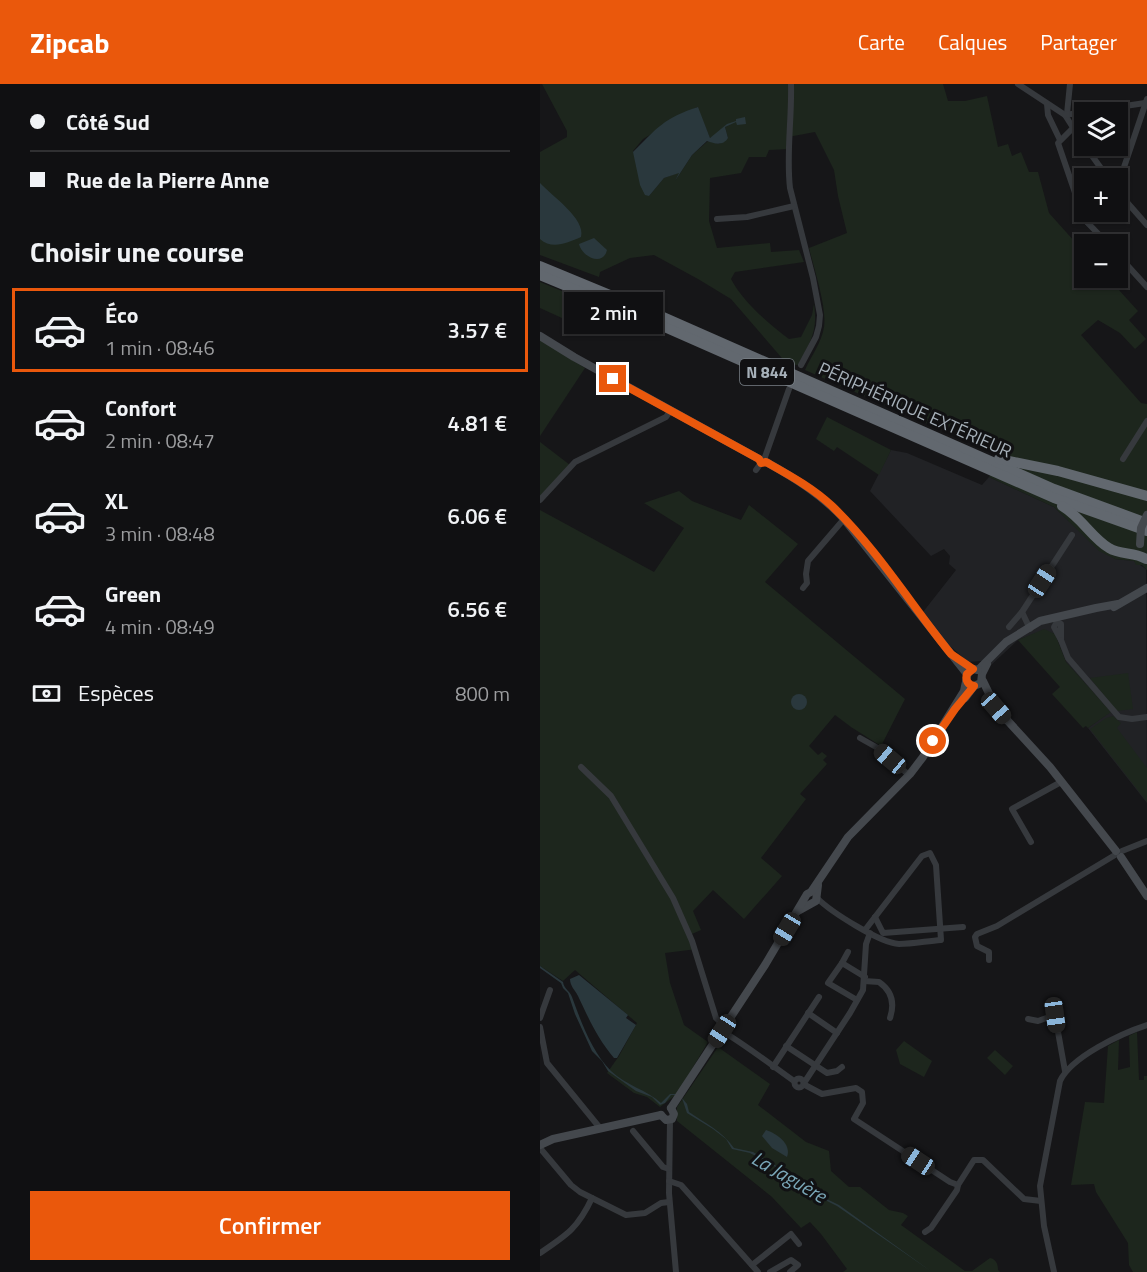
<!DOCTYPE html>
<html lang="fr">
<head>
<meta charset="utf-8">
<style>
	:root { --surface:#101012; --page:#1e1e20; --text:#f1f3f6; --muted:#9c9d9f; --line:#303032; --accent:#ea580c }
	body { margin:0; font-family:"Titillium Web",sans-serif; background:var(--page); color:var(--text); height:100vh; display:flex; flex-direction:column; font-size:22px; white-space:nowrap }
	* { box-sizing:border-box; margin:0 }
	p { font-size:20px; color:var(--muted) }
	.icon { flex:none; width:33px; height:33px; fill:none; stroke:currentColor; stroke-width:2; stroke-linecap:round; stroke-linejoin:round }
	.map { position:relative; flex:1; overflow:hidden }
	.panel { display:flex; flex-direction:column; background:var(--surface); width:540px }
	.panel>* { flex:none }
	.guide { display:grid; align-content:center; height:132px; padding:0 30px; background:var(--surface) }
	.tools { position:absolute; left:534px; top:18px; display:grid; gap:12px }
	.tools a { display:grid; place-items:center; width:54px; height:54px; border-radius:0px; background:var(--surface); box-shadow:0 2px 4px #0004,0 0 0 2px var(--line); font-size:30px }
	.end { position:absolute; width:27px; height:27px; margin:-14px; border:8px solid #ea580c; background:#fff; box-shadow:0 0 0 3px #fff }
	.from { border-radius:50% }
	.bubble { position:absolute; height:42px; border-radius:0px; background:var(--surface); box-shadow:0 2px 4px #0004,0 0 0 2px var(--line); font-size:20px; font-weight:600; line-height:42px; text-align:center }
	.car { position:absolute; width:18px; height:36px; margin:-18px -9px; border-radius:8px; box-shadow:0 0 4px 2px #0007; background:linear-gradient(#222 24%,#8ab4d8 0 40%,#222 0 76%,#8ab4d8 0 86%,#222 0) }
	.guide b { display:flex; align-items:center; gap:21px; height:57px; font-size:22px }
	.guide b+b { border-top:2px solid var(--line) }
	.guide i { width:15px; height:15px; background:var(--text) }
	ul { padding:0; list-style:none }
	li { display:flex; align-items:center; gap:18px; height:84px; margin:0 12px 9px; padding:0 18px; border:3px solid transparent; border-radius:0px }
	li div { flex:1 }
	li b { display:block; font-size:22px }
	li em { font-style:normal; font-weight:600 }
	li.selected { border-color:var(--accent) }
	li>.icon { width:54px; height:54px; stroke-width:1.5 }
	h2 { padding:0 30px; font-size:27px; line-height:72px }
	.pay { display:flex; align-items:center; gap:15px; height:66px; padding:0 30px; font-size:22px }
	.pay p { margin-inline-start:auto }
	.button { display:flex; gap:12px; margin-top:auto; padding:12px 30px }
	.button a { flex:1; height:69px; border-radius:0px; background:var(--accent); color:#fff; font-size:24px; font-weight:600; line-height:69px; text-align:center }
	header { display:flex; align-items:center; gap:36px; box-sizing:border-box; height:84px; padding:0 30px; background:var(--accent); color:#fff }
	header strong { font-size:28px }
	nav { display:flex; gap:33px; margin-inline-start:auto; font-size:21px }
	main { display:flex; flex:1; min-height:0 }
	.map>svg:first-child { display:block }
	.built { fill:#212225 }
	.green { fill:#1d261d; fill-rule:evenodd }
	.water { fill:#2a383d }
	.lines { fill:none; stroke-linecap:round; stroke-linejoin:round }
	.street { stroke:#36393d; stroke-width:6 }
	.secondary { stroke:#44484d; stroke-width:8 }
	.highway { stroke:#62686f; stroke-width:10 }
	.secondary-bridge { stroke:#44484d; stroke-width:8 }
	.route { stroke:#ea580c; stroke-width:8 }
	.labels { text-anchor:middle; stroke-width:6; stroke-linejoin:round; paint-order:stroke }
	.shield { fill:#111113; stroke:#798087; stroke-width:1.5 }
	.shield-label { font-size:16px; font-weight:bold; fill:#a6b0b9 }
	.street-label { font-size:18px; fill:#a6b0b9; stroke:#111113 }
	.water-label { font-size:20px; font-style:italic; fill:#7aa7b8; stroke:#111113 }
</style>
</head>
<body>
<header>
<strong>Zipcab</strong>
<nav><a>Carte</a><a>Calques</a><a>Partager</a></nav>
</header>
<main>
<section class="panel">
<div class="guide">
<b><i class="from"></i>Côté Sud</b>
<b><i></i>Rue de la Pierre Anne</b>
</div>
<h2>Choisir une course</h2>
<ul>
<li class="selected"><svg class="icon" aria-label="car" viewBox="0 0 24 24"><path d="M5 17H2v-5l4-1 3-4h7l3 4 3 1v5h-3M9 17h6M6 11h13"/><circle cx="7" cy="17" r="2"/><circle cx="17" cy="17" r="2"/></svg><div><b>Éco</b><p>1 min · 08:46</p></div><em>3.57 €</em></li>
<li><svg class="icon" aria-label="car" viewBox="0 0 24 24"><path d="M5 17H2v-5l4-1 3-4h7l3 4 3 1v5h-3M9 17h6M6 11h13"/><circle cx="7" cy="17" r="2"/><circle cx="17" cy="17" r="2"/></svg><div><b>Confort</b><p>2 min · 08:47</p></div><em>4.81 €</em></li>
<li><svg class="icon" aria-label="car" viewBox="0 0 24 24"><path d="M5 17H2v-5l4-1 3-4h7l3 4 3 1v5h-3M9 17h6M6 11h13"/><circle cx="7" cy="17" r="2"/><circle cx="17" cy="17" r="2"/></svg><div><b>XL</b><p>3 min · 08:48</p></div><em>6.06 €</em></li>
<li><svg class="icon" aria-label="car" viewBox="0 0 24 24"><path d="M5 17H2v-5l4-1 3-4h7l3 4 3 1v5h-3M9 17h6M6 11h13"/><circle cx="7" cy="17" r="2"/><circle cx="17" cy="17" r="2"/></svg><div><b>Green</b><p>4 min · 08:49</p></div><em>6.56 €</em></li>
</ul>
<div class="pay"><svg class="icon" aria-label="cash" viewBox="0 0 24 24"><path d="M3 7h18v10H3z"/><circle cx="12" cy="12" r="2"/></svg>Espèces<p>800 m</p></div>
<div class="button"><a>Confirmer</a></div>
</section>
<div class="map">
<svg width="607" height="1188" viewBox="0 0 607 1188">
	<rect width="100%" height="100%" fill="#161618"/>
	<!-- built -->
	<path class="built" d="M351,366L367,369L442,401L449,393L514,423L533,441L575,475L594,477L606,485L607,719L548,644L570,628L526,578L515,550L499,548L478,556L449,583L441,577L428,578L409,561L392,540L383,528L416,486L409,480L410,472L404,465L391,472L330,407Z"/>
	<!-- green -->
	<g class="green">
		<path d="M2,0H403L408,17H425L447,12L458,63L468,60L472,72L481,68L489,88H498L509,129L544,168V194H568L598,227L589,236L606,255L595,265L580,249L558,236L541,251L601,319L607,320V486L602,481H596L594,477L575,475L559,467L514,423L449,393L463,370L410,350L265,286C271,272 282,258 284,243C287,223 274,185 269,164L307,149L298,112L294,86L275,48L248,53V65L229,66L226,73H209L201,89L170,94L169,137L177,164L230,159L231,168L259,166L264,178L195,188L191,195C203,218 228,239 249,255L261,253L272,231L274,220C278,247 271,257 258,281L247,280L191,215L158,195L114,171L90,174L60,188L59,193L0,171V68L27,53V47ZM157,23L170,54L172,53L173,56L178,57L184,55L186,52L185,48H179L185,43L188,54L179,60L168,57L152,71L135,97L140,88L124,94L109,112L93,67L103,55Z"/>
		<path d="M0,198L73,228L70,239L49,231L44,244L0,224Z"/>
		<path d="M0,255L45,284L0,352Z"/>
		<path d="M287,333L351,366L339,391L297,363L294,367L276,355Z"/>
		<path d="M0,358L30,381L0,418Z"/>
		<path d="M139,407L152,417L201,436L209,421L258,460L225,498L365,615L341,662L311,643L295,631L269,662L278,671L282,668L287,672L283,676L287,680L260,710L266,715L221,774L242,792L204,835L173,806L153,827L161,846L152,850L157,865L125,869L130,899L144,941L168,958L137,1010L120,1023L107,1013L94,1009L67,989L79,972L97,939L35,886L23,897L0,882V426L114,488L144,444L104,419Z"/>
		<path d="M504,545L515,550L526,578L571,628L548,644L546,642L543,644L512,610L520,603L478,556Z"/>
		<path d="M588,589L593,625L577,627L550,594Z"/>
		<path d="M573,632L581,639L577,644L607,684V718L550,645L566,634Z"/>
		<path d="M597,948L599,996H604V992H607V1188H593L589,1181L588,1159L556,1108L554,1100L531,1101L545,1018L564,1019L568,962L579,956L578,986L590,983L589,952Z"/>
		<path d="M364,957L392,977L384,993L360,980L356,966Z"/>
		<path d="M178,963L230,1000L218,1021L266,1058L289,1067L291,1087L309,1103H320L349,1126L363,1129L368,1132L361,1141L425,1187H432L450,1174C456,1175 458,1180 458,1186L460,1188H303L307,1185L281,1150L270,1138L261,1144L232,1113L137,1037V1023Z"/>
		<path d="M455,966L473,982L465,991L447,974Z"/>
	</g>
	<!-- water -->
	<g class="water">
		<path d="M158,23L170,54L187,40L196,37V35L205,33L206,40L197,41L196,38L185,43L188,54C183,62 175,60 167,57L152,71L135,97L139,89L124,94L109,112L105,111L100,101L93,68C117,44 124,34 158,23Z"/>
		<path d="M0,99C12,112 46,135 41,153C27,159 12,166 0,155Z"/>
		<path d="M54,154L67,166C63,183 42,173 39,160Z"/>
		<circle cx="259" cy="618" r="8"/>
		<path d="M0,882L23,898C24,905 30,907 32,913C41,938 52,968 71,987C85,1001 107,1006 121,1019L130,1010H136L135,1011H131L125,1019L120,1021L112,1013L96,1007L68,987L62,977L52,967L35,930L28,909L23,904L21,899L0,884Z"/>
		<path d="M39,891L88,931L86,934L96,941L77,974H74C57,954 49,935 38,912C35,906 30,902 30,895Z"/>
		<path d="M142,1014L147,1020L149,1028C165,1039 182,1047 194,1064L213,1068L243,1086L256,1100L299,1121L392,1188L297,1122L255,1101L241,1086L210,1069L192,1065L186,1055L173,1045L147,1029Z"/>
		<path d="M226,1046C236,1049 252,1060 247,1073L232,1064L222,1052Z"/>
	</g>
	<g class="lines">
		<!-- street -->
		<g class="street">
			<path d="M251,0C252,35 246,70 250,104L273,194L280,231L279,242L276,253L261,281"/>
			<path d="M478,0L525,31L544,61"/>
			<path d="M507,20L508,31L520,56"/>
			<path d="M527,30L530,0"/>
			<path d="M525,31L605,19"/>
			<path d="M533,44L518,59L544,135L568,160"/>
			<path d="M545,62L568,94"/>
			<path d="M578,101L607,15"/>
			<path d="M578,108L607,141"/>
			<path d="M177,135L207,133L254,122"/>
			<path d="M548,139L559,128"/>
			<path d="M578,171L607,203"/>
			<path d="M225,373L249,305"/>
			<path d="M583,375L607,337"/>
			<path d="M216,386L221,379"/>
			<path d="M0,416L35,378L126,333L131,326"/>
			<path d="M263,504L267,499L266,490L268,477L304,435"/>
			<path d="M482,528L490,545"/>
			<path d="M516,533L517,538L521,540V556L514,543L517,538"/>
			<path d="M469,543L482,528L532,451"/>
			<path d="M521,556L528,574L579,633L592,635L607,633"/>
			<path d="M320,654L336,663L369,691"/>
			<path d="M41,683L71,712L133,814L152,857L176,934L185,943"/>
			<path d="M491,758L472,725L521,698"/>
			<path d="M582,767L607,757"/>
			<path d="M277,814C291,828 340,859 359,860C373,860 387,857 401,856L396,781L390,769L382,772L325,846"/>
			<path d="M335,833L343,849L423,843"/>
			<path d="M449,876V868L437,862L435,853L437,850L457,842L575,771"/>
			<path d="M302,879L308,868"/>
			<path d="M324,897L339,898C352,907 355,919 350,934"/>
			<path d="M317,916L288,899L302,879L325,893"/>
			<path d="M268,929L297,949"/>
			<path d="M0,934L10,906"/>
			<path d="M488,935L498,937L515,931L525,987"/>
			<path d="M0,943L7,979L60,1044"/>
			<path d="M182,947C207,962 230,980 254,997"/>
			<path d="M246,962L287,989L297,987L302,983"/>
			<path d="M233,983L279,913"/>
			<circle cx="259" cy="999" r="4.5"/>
			<path d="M264,999L310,929L323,906L326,860L330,849"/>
			<path d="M265,1001L282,1010L316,1004L322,1008L323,1019L314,1035L410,1098L418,1101L434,1076H443L484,1115L501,1117"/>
			<path d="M130,1036L129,1109L136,1188"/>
			<path d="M93,1047L123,1083L129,1085"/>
			<path d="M0,1064L31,1101L40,1108L86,1131L105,1129L121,1119L129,1118"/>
			<path d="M129,1097L141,1101L218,1188"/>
			<path d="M385,1148L391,1144L417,1106L418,1101"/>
			<path d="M0,1169C27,1151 38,1144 52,1114"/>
			<path d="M212,1181L251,1150L259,1160"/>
			<path d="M230,1188L251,1176L258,1181L250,1188"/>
			<path d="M514,1188L504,1142L500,1102L520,997C531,973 582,949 607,941"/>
		</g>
		<!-- secondary -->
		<g class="secondary">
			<path d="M0,252L34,273L219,375"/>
			<path d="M226,378C255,394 282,411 304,435L427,590"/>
			<path d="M574,523L607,504"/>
			<path d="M438,586L466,558L500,537L556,524L578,520"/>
			<path d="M443,597L456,624L510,683L576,767"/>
			<path d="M425,614L434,602L441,599L442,590L447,580"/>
			<path d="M581,773L607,812"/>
			<path d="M258,827L276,817L278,801"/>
			<path d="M131,1024L225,881L267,810L271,808L308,753L370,690L383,673L424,607L428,588L433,585L438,586"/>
			<path d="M121,1031L126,1036L132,1035L134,1030L131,1024"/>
			<path d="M0,1061L13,1055L121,1031"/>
		</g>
		<!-- highway -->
		<g class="highway">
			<path d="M0,182L121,232L514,405L607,439"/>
			<path d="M0,191L113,238L514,414L607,447"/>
			<path d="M459,375L518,387L607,412"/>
			<path d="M522,422C542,434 552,454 569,464C580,471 595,468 606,475"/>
		</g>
		<!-- secondary-bridge -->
		<path class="secondary-bridge" d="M600,460L601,444L607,431"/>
	</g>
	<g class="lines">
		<!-- route -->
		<path class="route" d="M73,295L219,375L221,379L226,378C249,391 273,404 292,422C337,465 372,522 411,570L433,585L427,590C425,596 428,601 434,602L415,625L393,657"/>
	</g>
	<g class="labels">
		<!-- shield labels -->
		<rect class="shield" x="200" y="275" width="54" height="26" rx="4.5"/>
		<g class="shield-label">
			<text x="227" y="294">N 844</text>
		</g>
		<!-- street labels -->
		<g class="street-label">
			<text transform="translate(375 326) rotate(24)" y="6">PÉRIPHÉRIQUE EXTÉRIEUR</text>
		</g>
		<!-- water labels -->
		<g class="water-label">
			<text transform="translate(249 1093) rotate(30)" y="7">La Jaguère</text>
		</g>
	</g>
</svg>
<div class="tools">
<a><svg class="icon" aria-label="layers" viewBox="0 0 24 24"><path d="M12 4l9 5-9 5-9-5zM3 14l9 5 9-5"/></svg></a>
<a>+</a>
<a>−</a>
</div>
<i class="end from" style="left:393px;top:657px"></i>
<i class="end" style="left:73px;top:295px"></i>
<div class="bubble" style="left:24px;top:208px;width:99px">2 min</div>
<i class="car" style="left:502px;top:497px;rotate:33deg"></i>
<i class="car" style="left:456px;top:624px;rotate:139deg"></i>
<i class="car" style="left:350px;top:675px;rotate:310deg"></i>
<i class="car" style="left:247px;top:845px;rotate:211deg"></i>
<i class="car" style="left:515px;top:931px;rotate:172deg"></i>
<i class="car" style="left:182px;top:947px;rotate:213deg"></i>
<i class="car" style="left:378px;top:1077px;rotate:303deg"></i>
</div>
</main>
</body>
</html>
